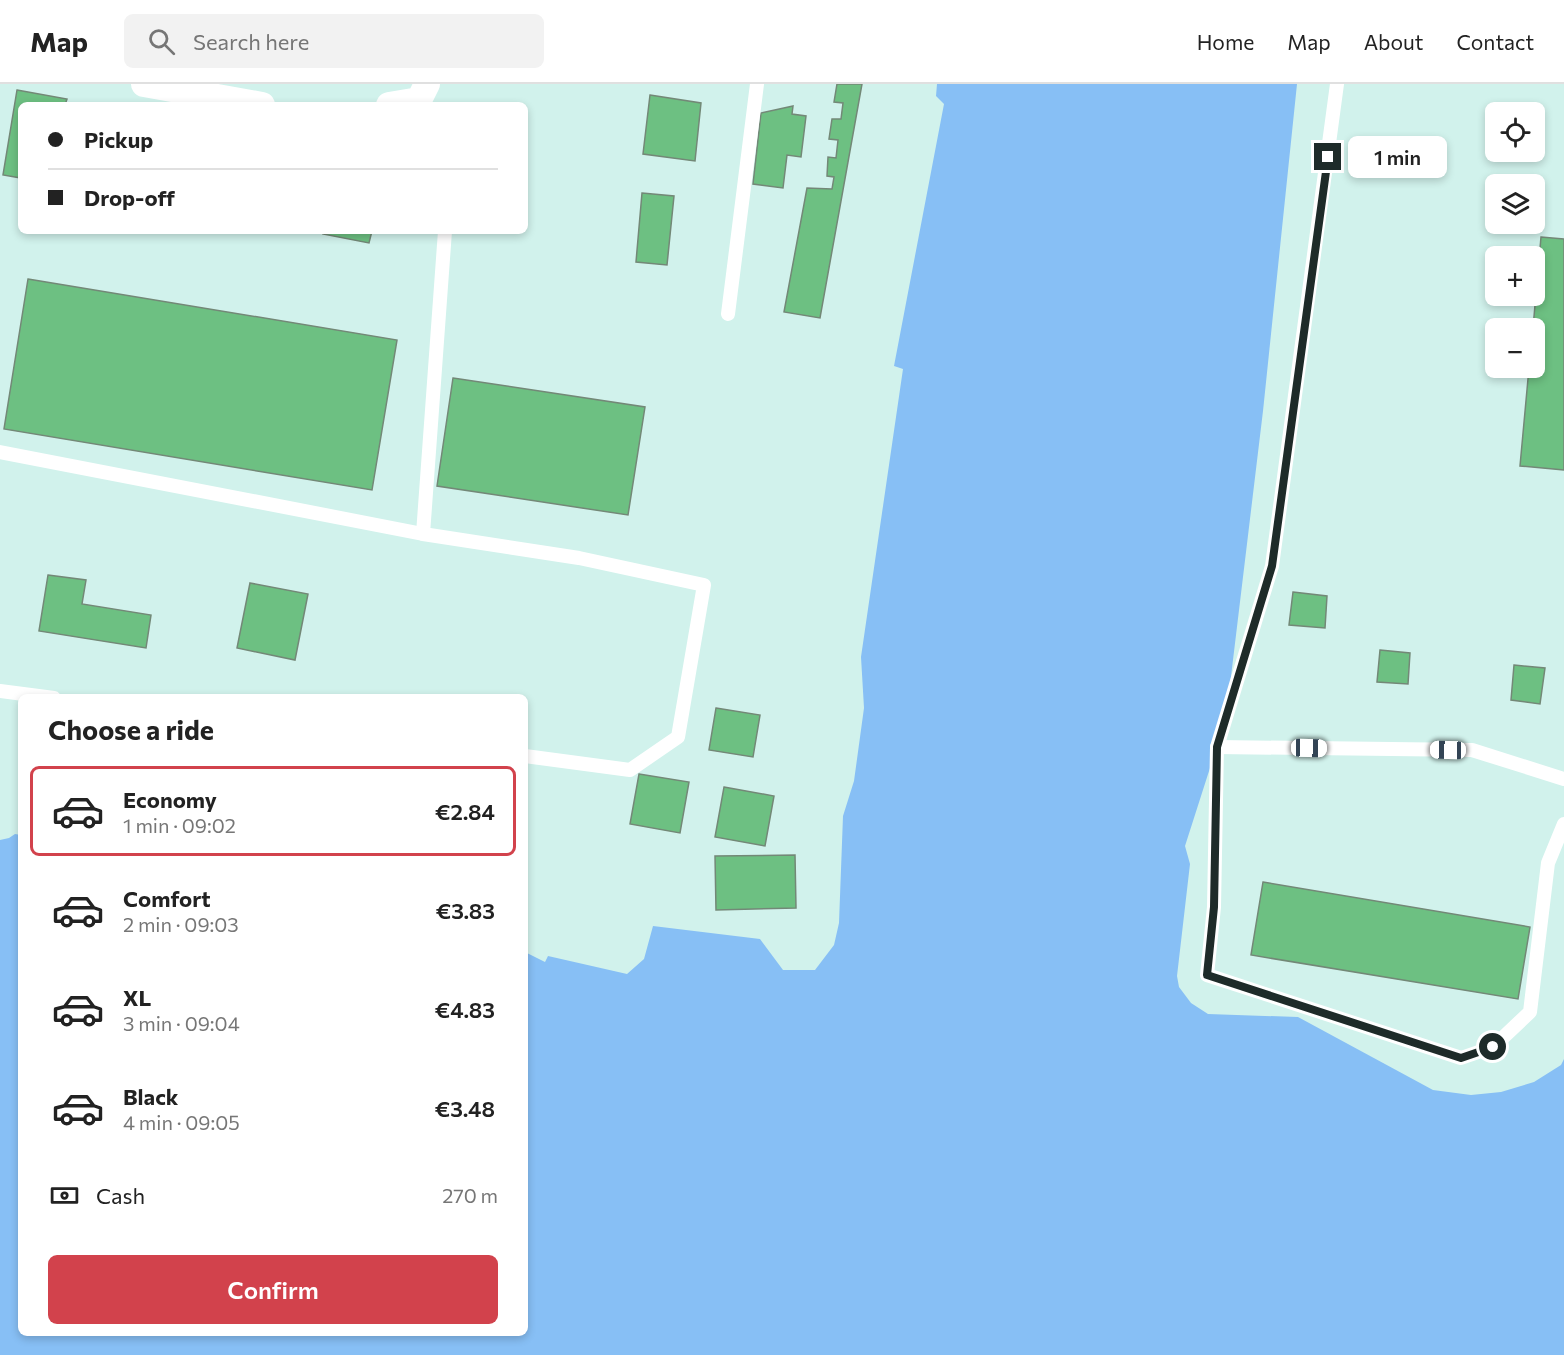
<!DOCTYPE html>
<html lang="en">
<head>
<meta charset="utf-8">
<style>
	:root { --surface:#fff; --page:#f2f2f2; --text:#222; --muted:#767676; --line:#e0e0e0; --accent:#d2424c }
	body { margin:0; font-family:Commissioner,sans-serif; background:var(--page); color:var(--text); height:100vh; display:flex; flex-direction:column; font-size:22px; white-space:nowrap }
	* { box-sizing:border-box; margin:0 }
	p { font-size:20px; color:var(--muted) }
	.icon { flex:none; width:33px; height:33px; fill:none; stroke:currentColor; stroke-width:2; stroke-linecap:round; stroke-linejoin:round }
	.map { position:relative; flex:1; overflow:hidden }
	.details { position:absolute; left:18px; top:610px; width:510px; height:642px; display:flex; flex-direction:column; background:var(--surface); border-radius:9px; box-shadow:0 3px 9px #0003 }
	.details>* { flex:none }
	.banner { position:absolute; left:18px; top:18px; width:510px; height:132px; border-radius:9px; box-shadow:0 3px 9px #0003; display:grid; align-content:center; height:132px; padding:0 30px; background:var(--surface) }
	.buttons { position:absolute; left:1485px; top:18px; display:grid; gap:12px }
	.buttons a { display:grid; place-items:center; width:60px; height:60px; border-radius:9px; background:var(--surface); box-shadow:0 3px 9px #0003; font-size:30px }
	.end { position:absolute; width:27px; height:27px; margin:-14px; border:8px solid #1e2b29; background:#fff; box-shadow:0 0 0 3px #fff }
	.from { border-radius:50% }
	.bubble { position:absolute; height:42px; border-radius:9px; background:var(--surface); box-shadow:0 3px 9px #0003; font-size:20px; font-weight:600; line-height:42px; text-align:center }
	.car { position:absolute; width:18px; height:36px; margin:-18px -9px; border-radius:8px; box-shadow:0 0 4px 2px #0007; background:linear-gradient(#fff 24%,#345 0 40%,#fff 0 76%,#345 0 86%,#fff 0) }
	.banner b { display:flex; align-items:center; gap:21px; height:57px; font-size:22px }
	.banner b+b { border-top:2px solid var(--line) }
	.banner i { width:15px; height:15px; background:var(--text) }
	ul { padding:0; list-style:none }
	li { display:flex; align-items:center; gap:18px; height:90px; margin:0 12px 9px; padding:0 18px; border:3px solid transparent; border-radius:9px }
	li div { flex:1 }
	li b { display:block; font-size:22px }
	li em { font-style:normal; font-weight:600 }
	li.active { border-color:var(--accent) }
	li>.icon { width:54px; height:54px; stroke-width:1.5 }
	h2 { padding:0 30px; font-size:27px; line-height:72px }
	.pay { display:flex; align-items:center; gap:15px; height:66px; padding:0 30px; font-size:22px }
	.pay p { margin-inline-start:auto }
	.cta { display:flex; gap:12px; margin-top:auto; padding:12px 30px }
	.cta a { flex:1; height:69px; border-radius:9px; background:var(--accent); color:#fff; font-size:24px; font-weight:600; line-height:69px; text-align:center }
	header { display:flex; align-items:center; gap:36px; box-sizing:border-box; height:84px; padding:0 30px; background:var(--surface); border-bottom:2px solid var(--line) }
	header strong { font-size:28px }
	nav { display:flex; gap:33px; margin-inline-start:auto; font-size:21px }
	.search { width:420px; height:54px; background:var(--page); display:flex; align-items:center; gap:15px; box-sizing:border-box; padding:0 21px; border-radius:9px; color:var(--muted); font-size:22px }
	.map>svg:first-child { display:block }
	.water { fill:#87bff5 }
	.building { fill:#6dc082; stroke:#738877; stroke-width:1.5 }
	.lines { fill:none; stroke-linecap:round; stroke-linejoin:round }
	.service { stroke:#fff; stroke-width:14 }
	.minor { stroke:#fff; stroke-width:26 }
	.route { stroke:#1e2b29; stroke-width:8 }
</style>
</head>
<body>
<header>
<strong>Map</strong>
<div class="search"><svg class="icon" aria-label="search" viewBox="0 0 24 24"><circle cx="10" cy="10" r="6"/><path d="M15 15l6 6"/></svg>Search here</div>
<nav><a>Home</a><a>Map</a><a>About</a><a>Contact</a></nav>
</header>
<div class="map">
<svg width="1564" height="1271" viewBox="0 0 1564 1271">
	<rect width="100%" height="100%" fill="#d1f2ec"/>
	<!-- water -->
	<path class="water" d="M937,0H1297L1263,327L1226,634L1185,762L1190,780L1177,892L1179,903L1191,919L1208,930L1298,933L1433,1006L1471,1011L1501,1008L1534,998L1561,981L1564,975V1271H0V756L9,754L15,750L21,751V1250H525V868L545,878L548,872L627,890L644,875L653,842L760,855L783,886H815L834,861L839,839L843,732L854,697L864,624L861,573L903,285L894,282L944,20L936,12Z"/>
	<!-- building -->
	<g class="building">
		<path d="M837,0H862L820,234L784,228L807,104L832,105L834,93L827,92L828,73L836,74L838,56L829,55L832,35H841L843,19L834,18Z"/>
		<path d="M17,6L67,15L65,21H21V94L3,91Z"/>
		<path d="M650,11L701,19L695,77L643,70Z"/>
		<path d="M793,22L792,30L806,32L801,73L787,71L783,104L753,100L761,29Z"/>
		<path d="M642,109L674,112L667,181L636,178Z"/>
		<path d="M324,147H372L369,159L323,150Z"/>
		<path d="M1541,153L1564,155V386L1520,382L1529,284H1534V244H1533Z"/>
		<path d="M28,195L397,256L372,406L4,345Z"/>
		<path d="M453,294L645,323L628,431L437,402Z"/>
		<path d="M48,491L86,496L82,520L151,531L146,564L39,547Z"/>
		<path d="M250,499L308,510L295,576L237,564Z"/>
		<path d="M1293,508L1327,512L1325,544L1289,541Z"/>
		<path d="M1380,566L1410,569L1408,600L1377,598Z"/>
		<path d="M1514,581L1545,584L1540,620L1511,616Z"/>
		<path d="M716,624L760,631L753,673L709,666Z"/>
		<path d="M639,690L689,698L680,749L630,740Z"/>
		<path d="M724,703L774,712L765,762L715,753Z"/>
		<path d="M795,771L796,824L716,826L715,772Z"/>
		<path d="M1263,798L1530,843L1518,915L1251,871Z"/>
	</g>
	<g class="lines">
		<!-- service -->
		<g class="service">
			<path d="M1337,0L1272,482L1217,663L1214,823L1207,891L1461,974L1493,963L1530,928L1548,779L1564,740"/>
			<path d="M728,230L757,0"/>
			<path d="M0,368L423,450L579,474L704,501L678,653L630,686L525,672"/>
			<path d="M423,450L445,147"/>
			<path d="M0,607L54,614"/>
			<path d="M1217,663L1472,666L1564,695"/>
		</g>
		<!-- minor -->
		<g class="minor">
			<path d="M144,0L262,21"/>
			<path d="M389,21L419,16L427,0"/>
		</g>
	</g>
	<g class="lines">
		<!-- route -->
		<path class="route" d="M1328,73L1272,482L1217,663L1214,823L1207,891L1461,974L1493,963"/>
	</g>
</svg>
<div class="buttons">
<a><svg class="icon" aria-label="locate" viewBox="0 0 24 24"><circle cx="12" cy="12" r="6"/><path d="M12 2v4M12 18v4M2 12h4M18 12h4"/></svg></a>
<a><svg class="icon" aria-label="layers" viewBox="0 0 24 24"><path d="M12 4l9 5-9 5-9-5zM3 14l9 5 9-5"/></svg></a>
<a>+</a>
<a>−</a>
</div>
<i class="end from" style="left:1493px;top:963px"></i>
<i class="end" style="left:1328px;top:73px"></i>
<div class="bubble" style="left:1348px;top:52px;width:99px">1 min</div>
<i class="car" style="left:1309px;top:664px;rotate:91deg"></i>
<i class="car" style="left:1448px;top:666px;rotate:271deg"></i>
<div class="banner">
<b><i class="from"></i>Pickup</b>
<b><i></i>Drop-off</b>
</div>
<section class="details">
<h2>Choose a ride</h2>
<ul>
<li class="active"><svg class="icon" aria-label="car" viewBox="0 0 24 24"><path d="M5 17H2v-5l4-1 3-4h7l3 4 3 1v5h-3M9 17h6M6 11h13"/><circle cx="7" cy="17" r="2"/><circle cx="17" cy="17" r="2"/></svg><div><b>Economy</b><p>1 min · 09:02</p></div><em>€2.84</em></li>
<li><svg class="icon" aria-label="car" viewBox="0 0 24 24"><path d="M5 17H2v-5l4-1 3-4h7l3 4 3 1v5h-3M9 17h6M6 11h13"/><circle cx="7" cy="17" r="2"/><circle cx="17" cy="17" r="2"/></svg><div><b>Comfort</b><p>2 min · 09:03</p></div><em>€3.83</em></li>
<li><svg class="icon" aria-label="car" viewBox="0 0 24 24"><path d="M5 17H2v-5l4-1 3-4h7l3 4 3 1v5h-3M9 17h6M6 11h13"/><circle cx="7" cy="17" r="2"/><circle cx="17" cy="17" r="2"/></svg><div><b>XL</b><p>3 min · 09:04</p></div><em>€4.83</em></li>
<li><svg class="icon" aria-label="car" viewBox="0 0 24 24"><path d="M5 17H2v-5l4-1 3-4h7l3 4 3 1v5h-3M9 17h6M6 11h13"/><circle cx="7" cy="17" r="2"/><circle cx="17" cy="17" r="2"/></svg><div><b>Black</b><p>4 min · 09:05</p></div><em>€3.48</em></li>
</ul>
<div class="pay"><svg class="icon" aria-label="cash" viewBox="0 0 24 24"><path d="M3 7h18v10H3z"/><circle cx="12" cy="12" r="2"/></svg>Cash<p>270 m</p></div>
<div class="cta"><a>Confirm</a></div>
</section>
</div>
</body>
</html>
